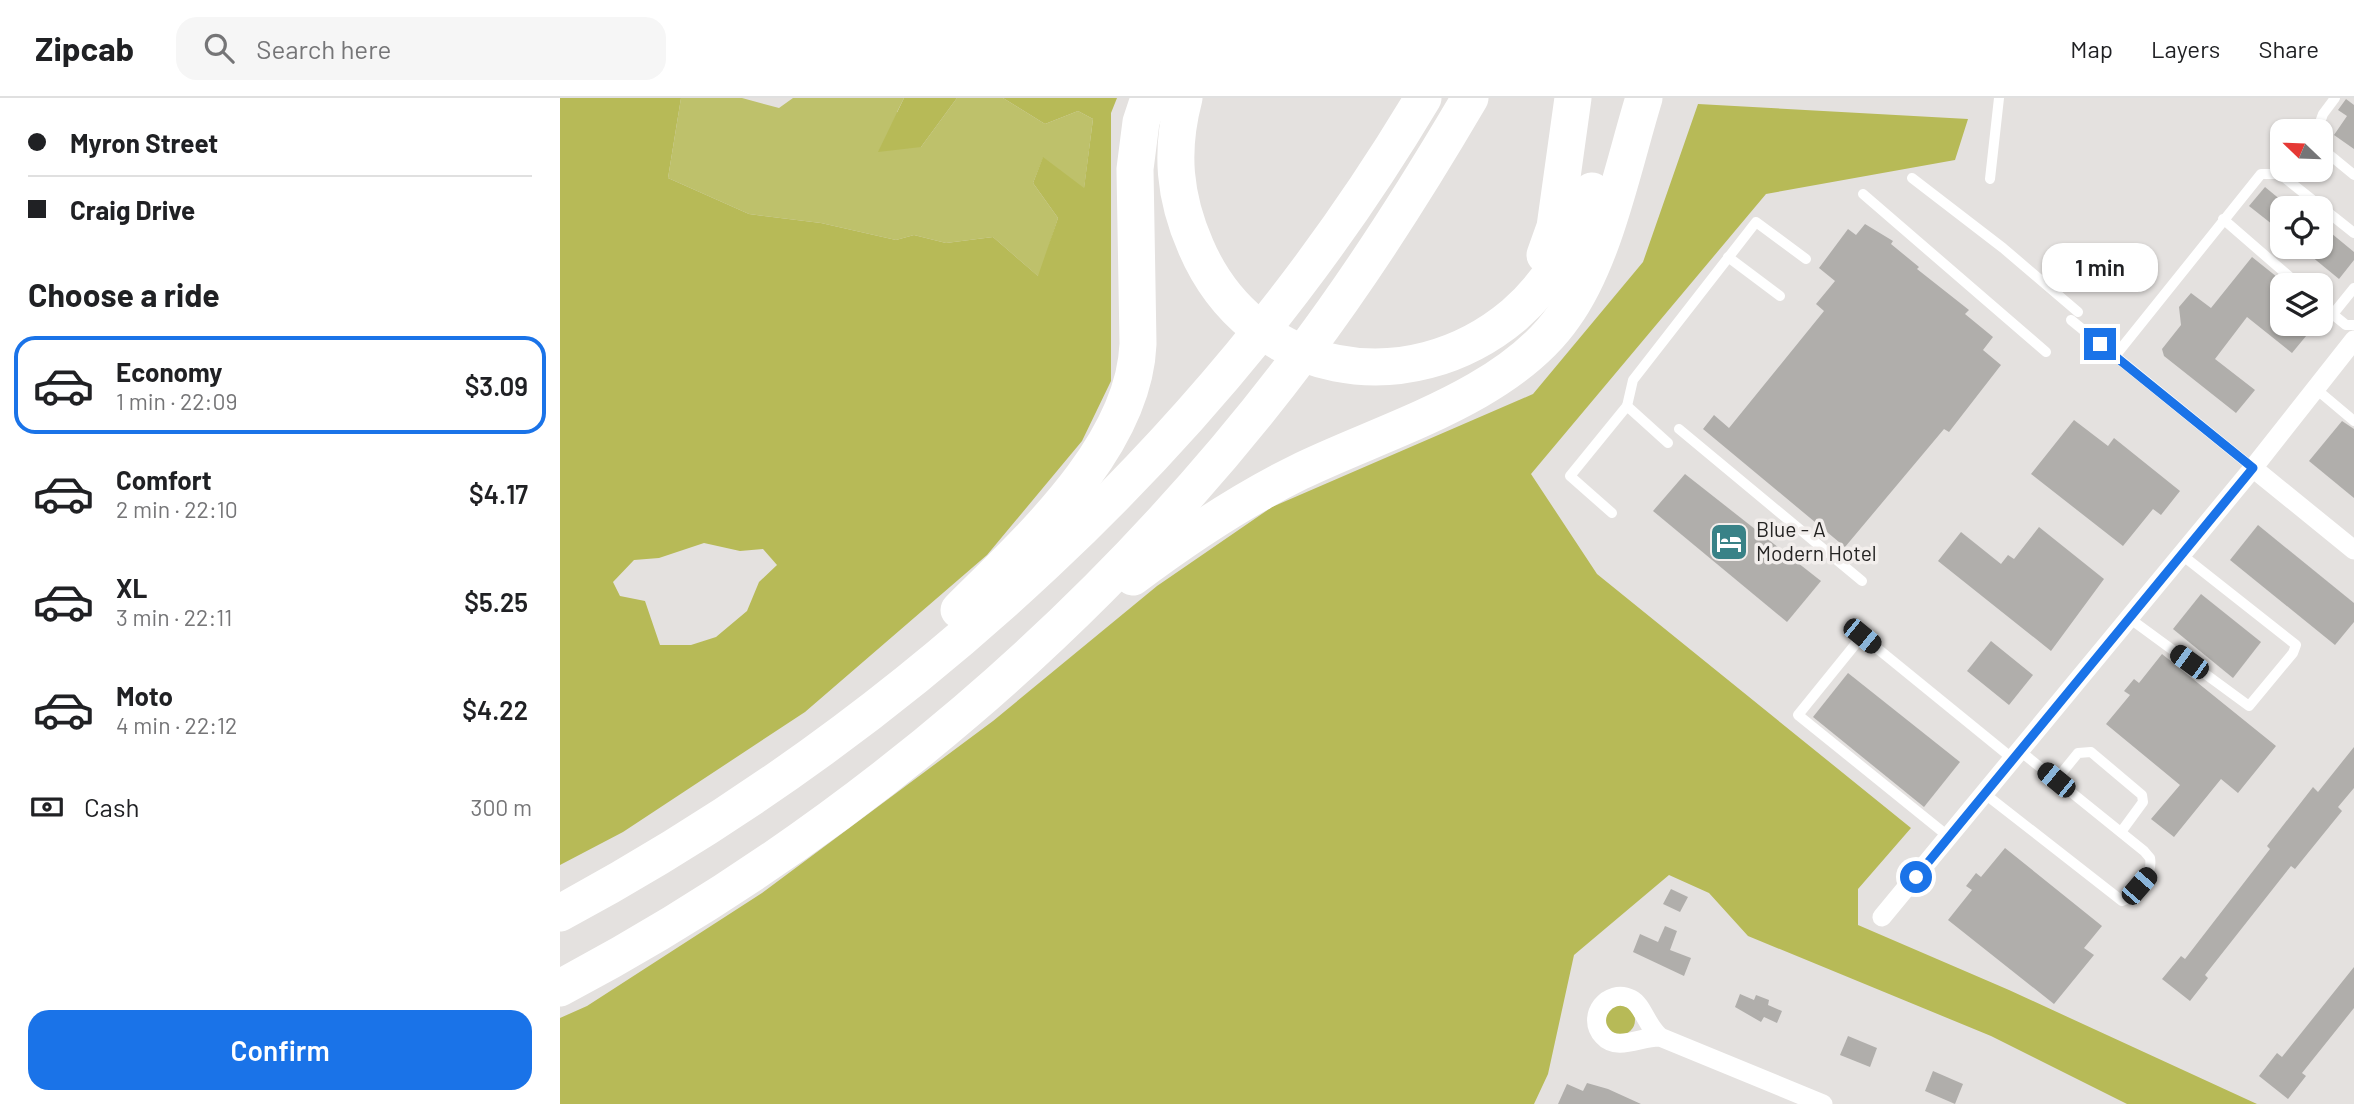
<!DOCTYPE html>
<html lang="en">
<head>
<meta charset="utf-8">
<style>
	:root { --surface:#fff; --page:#f6f6f6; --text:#202124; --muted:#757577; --line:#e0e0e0; --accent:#1a73e8 }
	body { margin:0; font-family:Barlow,sans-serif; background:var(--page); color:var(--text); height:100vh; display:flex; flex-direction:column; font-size:26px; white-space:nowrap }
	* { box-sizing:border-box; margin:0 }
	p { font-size:23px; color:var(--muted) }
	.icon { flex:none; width:38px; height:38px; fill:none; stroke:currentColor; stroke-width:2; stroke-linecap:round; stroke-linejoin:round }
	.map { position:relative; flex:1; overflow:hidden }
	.details { display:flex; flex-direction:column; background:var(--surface); width:560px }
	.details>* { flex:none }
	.banner { display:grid; align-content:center; height:154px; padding:0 28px; background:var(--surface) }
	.needle { width:46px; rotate:293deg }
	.fabs { position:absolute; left:1710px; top:21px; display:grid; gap:14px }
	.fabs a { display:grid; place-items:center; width:63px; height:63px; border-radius:14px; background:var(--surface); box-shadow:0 2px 5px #0004; font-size:35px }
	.end { position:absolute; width:32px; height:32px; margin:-16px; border:9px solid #1a73e8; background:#fff; box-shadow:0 0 0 4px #fff }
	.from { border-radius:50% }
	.bubble { position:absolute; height:49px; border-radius:21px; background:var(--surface); box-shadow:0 2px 5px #0004; font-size:23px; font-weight:600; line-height:49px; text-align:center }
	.car { position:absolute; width:21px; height:42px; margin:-21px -10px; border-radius:9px; box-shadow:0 0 5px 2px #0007; background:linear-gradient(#222 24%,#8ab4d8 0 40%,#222 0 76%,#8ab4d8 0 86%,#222 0) }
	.banner b { display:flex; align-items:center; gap:24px; height:66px; font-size:26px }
	.banner b+b { border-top:2px solid var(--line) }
	.banner i { width:18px; height:18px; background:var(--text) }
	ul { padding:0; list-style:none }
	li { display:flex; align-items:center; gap:21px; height:98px; margin:0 14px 10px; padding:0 14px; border:4px solid transparent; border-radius:21px }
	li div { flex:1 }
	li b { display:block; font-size:26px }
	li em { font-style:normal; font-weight:600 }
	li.current { border-color:var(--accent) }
	li>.icon { width:63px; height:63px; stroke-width:1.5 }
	h2 { padding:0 28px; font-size:32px; line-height:84px }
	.pay { display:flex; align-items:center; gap:18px; height:77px; padding:0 28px; font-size:26px }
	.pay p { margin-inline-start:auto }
	.button { display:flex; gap:14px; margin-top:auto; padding:14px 28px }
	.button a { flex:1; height:80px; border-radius:21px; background:var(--accent); color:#fff; font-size:28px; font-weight:600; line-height:80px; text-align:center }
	header { display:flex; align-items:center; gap:42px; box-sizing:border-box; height:98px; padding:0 35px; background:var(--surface); border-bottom:2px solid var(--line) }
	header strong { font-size:33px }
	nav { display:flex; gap:38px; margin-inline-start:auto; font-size:24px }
	.search { width:490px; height:63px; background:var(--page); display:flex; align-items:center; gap:18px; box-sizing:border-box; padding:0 24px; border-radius:21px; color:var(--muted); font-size:26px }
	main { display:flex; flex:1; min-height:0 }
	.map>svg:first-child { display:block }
	.green { fill:#bec16b }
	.forest { fill:#b7ba57; fill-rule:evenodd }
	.building { fill:#b0aeab }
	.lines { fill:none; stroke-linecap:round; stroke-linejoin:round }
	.service { stroke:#fff; stroke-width:10 }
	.minor { stroke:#fff; stroke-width:19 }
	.motorway { stroke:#fff; stroke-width:37 }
	.route { stroke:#1a73e8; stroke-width:9 }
	.labels { text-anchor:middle; stroke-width:7; stroke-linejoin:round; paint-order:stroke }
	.poi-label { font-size:21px; fill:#252423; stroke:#f2eeec; text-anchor:start }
</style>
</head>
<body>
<header>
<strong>Zipcab</strong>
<div class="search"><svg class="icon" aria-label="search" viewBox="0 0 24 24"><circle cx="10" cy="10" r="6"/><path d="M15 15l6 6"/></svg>Search here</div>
<nav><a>Map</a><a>Layers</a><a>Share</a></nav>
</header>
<main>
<section class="details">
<div class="banner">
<b><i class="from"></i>Myron Street</b>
<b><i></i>Craig Drive</b>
</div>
<h2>Choose a ride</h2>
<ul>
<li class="current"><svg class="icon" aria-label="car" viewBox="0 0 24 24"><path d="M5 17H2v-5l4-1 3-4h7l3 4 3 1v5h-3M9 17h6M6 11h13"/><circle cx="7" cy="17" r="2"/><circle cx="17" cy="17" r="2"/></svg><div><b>Economy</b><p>1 min · 22:09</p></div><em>$3.09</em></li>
<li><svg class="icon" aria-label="car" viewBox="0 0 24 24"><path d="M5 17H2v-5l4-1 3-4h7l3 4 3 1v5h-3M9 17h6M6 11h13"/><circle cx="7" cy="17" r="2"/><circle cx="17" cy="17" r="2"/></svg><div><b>Comfort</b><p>2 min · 22:10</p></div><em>$4.17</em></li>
<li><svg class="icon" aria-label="car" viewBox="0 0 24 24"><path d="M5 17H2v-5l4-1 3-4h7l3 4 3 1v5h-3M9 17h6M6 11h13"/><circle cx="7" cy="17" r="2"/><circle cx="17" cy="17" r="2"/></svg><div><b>XL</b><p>3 min · 22:11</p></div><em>$5.25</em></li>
<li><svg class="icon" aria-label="car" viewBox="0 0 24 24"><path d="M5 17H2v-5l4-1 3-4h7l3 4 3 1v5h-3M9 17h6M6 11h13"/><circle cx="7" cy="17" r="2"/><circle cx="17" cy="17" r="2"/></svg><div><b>Moto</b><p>4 min · 22:12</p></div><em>$4.22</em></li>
</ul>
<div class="pay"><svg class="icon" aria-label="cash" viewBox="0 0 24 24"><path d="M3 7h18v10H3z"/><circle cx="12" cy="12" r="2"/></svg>Cash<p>300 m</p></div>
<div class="button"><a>Confirm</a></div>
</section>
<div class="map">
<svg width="1794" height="1006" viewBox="0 0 1794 1006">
	<rect width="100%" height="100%" fill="#e4e1df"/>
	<!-- green -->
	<path class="green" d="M121,0H182L219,10L233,0H344L337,14L361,49L397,0H443L485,26L518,13L533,21L524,91L483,60L473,85L498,120L479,179L433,139L386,145L354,137L336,142L261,125L189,116L108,80Z"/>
	<!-- forest -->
	<g class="forest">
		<path d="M0,0H121L108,80L189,116L261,125L336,142L354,137L386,145L433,139L478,178L498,120L473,85L483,59L524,90L533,21L518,13L485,26L443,0H557L551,15V283L522,343L427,457L245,614L63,734L0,767ZM144,445L180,453L203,451L217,467L199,484L187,513L156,539L131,547H100L85,503L60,498L53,484L74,462L99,460Z"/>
		<path d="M344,0H397L361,49L318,54Z"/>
		<path d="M1138,6L1408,21L1395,62L1206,96L971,376L1037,476L1351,730L1298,791V827L1449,892L1697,1006H1567L1431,938L1188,838L1149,795L1109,777L1014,857L988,976L974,1006H0V920L27,908L202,795L433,623L597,488L712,409L973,296L1083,164Z"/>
		<circle cx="1060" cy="922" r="15"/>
	</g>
	<!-- building -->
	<g class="building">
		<path d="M1786,1L1794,7V51L1774,37L1787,18L1778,12Z"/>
		<path d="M1705,89L1722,103V134L1689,108Z"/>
		<path d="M1305,126L1333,143L1331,146L1359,169L1357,171L1409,212L1405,216L1433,239L1423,252L1441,267L1389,334L1384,331L1285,449L1143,331L1154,317L1169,330L1264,213L1256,206L1275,183L1259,170L1288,131L1296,137Z"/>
		<path d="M1760,126L1794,154V162L1779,181L1740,149H1760Z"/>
		<path d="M1692,159L1722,183V226H1756L1732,255L1687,219L1655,261L1695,292L1676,315L1604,258L1602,251L1621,227L1619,209L1631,195L1651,210Z"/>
		<path d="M1514,322L1548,348L1554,340L1620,393L1601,417L1593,411L1563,448L1471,376Z"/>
		<path d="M1782,323L1794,331V400L1749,363Z"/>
		<path d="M1125,376L1261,483L1227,524L1093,413Z"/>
		<path d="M1698,427L1794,505V524L1775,547L1670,462Z"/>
		<path d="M1479,429L1544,481L1491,553L1378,463L1401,434L1441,466L1448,457L1454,461Z"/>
		<path d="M1641,496L1701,544L1673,580L1613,531Z"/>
		<path d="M1431,543L1473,577L1449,607L1407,573Z"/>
		<path d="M1602,556L1716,648L1678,695L1661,681L1614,739L1591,721L1620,687L1546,626L1570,597L1564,593L1574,581L1579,585Z"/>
		<path d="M1288,575L1400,664L1364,709L1253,619Z"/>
		<path d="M1794,649V690L1778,709L1782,713L1735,771L1731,768L1645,877L1648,880L1630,903L1602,881L1621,858L1625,861L1710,751L1707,748L1753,689L1758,694Z"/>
		<path d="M1445,750L1542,828L1524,850L1534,857L1494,906L1388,822L1412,792L1406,788L1416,775L1421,779Z"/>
		<path d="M1111,791L1128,799L1120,814L1103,806Z"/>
		<path d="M1105,828L1117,833L1110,852L1131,860L1124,878L1073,854L1080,836L1098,844Z"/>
		<path d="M1794,869V910L1742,975L1746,978L1728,1001L1699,978L1717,955L1722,959Z"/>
		<path d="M1180,896L1194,902L1196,897L1209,902L1208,907L1222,913L1217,925L1204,919L1201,924L1175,909Z"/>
		<path d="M1288,938L1317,950L1310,969L1280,957Z"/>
		<path d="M1373,973L1403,986L1395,1006L1365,993Z"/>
		<path d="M1027,985L1048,991L1081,1006H998L1007,986L1023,993Z"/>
	</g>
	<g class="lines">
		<!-- service -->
		<g class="service">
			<path d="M1757,33L1763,16L1775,0"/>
			<path d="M1760,49L1794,77"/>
			<path d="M1352,80L1443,150L1518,214"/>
			<path d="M1430,81L1439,0"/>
			<path d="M1303,96L1486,254"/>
			<path d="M1663,121L1739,187"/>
			<path d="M1168,159L1220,198"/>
			<path d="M1760,206L1786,227H1794"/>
			<path d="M1773,216L1794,190"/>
			<path d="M1511,222L1693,370"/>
			<path d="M1555,258L1701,76H1720L1794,135"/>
			<path d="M1756,291L1794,323"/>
			<path d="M1067,308L1073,282L1196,124L1246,161"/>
			<path d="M1119,331L1302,483"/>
			<path d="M1052,415L1010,378L1067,308L1108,345"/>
			<path d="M1569,520L1689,608L1733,555L1736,547L1622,457"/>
			<path d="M1496,682L1518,655L1531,654L1582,697L1583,704L1561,734"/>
			<path d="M1425,696L1562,803C1578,798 1593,776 1590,760L1584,753L1460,653"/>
			<path d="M1389,739L1238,617L1302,538L1453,661"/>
		</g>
		<!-- minor -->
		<g class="minor">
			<path d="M1693,370L1794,452"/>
			<path d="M1322,819L1693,370L1794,242"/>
			<path d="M1100,939C1086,927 1083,907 1071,901C1048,889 1025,919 1043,938C1057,954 1082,938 1100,939L1263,1006"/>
		</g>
		<!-- motorway -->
		<g class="motorway">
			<path d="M624,0C610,53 614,99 636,149C692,279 848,306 954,217C993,183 1015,141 1032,93"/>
			<path d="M985,157L995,129L1013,0"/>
			<path d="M573,479C625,440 680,403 739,374C825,332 948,299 1004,218C1045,161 1063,68 1084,0"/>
			<path d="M399,512C468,443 574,349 578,246L575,71L581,24L589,0"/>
			<path d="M0,815C346,629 661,339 863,0"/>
			<path d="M0,890C289,737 547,516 743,255C804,174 859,87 910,0"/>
		</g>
	</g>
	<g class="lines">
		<!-- route -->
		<path class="route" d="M1356,779L1693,370L1540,246"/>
	</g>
	<!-- icons -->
	<defs>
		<symbol id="hotel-square" viewBox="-11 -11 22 22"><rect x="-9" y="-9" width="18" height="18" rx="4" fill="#398287" stroke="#f2eeec"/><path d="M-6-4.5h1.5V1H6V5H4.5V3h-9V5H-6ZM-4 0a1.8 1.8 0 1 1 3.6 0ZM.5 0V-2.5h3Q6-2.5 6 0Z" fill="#fff"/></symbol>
	</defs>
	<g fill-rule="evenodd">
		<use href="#hotel-square" x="1147" y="422" width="44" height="44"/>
	</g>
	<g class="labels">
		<!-- poi labels -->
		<g class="poi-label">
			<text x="1196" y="439">Blue - A<tspan x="1196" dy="24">Modern Hotel</tspan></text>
		</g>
	</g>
</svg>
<div class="fabs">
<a><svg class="needle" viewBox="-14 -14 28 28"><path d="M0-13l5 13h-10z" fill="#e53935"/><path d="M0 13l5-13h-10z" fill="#757577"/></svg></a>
<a><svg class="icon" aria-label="locate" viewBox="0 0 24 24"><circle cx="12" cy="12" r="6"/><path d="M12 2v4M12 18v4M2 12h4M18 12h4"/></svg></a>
<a><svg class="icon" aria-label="layers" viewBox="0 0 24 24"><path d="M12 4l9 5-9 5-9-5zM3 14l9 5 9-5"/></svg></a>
</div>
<i class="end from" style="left:1356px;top:779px"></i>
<i class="end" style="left:1540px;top:246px"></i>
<div class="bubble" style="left:1482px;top:145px;width:116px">1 min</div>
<i class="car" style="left:1302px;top:538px;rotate:129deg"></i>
<i class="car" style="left:1629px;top:564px;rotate:306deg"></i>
<i class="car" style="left:1496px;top:682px;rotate:309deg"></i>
<i class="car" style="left:1579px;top:788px;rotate:41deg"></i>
</div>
</main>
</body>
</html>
